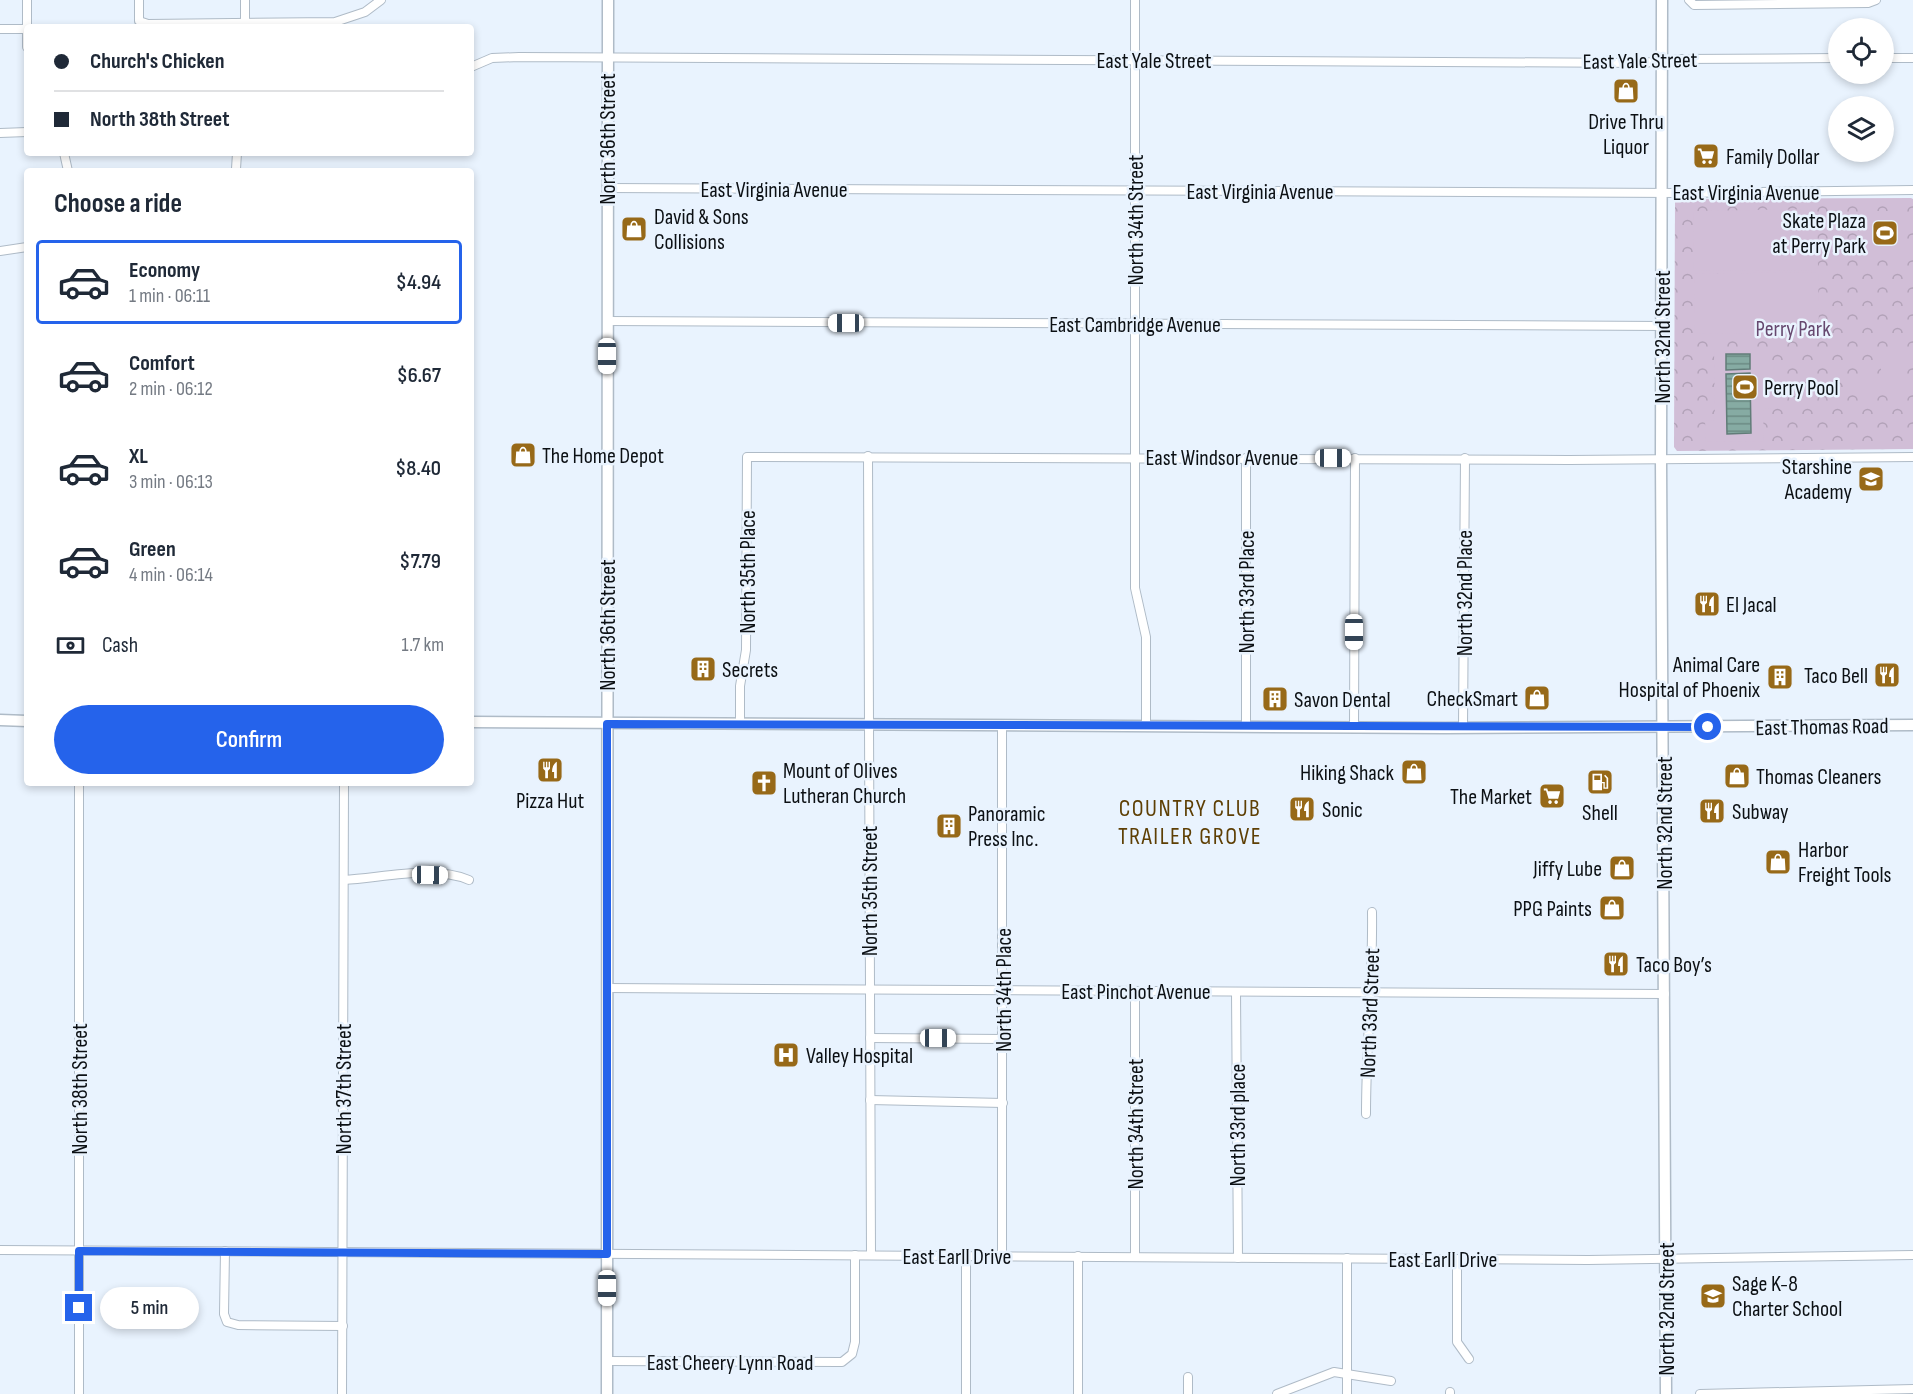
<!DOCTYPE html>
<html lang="en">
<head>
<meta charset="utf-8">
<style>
	:root { --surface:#fff; --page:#f6f6f7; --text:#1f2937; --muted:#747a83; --line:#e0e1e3; --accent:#2563eb }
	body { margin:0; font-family:"Sofia Sans Condensed",sans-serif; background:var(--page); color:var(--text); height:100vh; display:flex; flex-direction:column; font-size:22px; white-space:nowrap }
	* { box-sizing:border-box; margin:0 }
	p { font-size:20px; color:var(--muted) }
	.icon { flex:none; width:33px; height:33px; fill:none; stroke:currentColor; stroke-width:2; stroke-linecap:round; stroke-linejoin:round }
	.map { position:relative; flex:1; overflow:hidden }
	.drawer { position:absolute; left:24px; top:168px; width:450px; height:618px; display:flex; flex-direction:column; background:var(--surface); border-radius:6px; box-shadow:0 3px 9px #0003 }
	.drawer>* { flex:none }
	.banner { position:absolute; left:24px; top:24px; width:450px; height:132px; border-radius:6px; box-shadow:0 3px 9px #0003; display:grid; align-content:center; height:132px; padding:0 30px; background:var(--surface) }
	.buttons { position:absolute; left:1828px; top:18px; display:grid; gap:12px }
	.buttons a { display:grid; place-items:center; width:66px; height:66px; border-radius:50%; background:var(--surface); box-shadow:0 3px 9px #0003; font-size:30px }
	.end { position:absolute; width:27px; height:27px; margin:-14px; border:8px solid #2563eb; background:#fff; box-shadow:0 0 0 3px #fff }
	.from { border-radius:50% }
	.bubble { position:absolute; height:42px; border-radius:21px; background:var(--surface); box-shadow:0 3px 9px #0003; font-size:20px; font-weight:600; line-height:42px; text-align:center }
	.car { position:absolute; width:18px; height:36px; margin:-18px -9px; border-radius:8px; box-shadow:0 0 4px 2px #0007; background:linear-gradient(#fff 24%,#345 0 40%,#fff 0 76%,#345 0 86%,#fff 0) }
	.banner b { display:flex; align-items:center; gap:21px; height:57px; font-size:22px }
	.banner b+b { border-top:2px solid var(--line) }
	.banner i { width:15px; height:15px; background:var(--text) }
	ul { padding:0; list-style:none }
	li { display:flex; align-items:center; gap:18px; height:84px; margin:0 12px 9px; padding:0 18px; border:3px solid transparent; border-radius:6px }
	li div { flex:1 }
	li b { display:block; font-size:22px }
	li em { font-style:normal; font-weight:600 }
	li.on { border-color:var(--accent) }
	li>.icon { width:54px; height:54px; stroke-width:1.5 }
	h2 { padding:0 30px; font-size:27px; line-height:72px }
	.pay { display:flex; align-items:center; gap:15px; height:66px; padding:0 30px; font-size:22px }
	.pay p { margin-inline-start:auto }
	.button { display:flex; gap:12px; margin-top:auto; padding:12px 30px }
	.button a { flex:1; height:69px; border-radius:36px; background:var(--accent); color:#fff; font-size:24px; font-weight:600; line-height:69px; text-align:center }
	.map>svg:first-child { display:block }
	.park { fill:url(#park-crowns) }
	.pitch { fill:#d1bed7 }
	.water { fill:url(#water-rules); stroke:#617c78; stroke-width:1.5 }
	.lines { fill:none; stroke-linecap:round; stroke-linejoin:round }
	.minor-casing { stroke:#afbbc7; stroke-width:10 }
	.secondary-casing { stroke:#afbbc7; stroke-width:13 }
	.minor { stroke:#fff; stroke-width:8 }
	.secondary { stroke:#fff; stroke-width:10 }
	.route { stroke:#2563eb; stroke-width:8 }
	.labels { text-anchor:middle; stroke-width:5; stroke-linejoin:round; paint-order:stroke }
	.street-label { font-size:22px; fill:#0c1014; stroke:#e9f3fe }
	.poi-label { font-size:22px; fill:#0c1014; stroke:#e9f3fe; text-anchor:start }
	.park-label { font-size:22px; fill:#66486f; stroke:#e9f3fe }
	.neighbourhood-label { font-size:24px; letter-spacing:1.5px; fill:#5e3f04; stroke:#e9f3fe }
</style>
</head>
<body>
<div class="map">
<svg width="1913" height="1394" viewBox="0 0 1913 1394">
	<defs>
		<pattern id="park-crowns" width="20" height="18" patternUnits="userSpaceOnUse" patternTransform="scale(1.5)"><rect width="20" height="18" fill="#d1bed7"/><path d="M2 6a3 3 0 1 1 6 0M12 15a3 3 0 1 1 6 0" fill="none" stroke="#b2a2b8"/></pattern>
		<pattern id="water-rules" width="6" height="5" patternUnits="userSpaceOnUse" patternTransform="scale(1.5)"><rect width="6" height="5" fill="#86aba3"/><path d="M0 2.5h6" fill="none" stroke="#6c8a84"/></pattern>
	</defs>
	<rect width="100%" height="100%" fill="#e9f3fe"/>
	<!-- park -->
	<path class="park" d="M1911,198L1913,199V449L1677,451L1674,447L1675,202L1680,199Z"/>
	<!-- pitch -->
	<g class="pitch">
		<path d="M1817,209L1818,270L1694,271L1693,211Z"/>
		<rect x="1863" y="211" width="44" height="47"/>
		<path d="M1818,272L1819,333L1695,334L1694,274Z"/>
		<path d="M1714,348H1753L1763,358V365H1776V408L1763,409L1764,441L1706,442L1705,421L1715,420Z"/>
		<rect x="1881" y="350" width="22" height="37"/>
		<rect x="1860" y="361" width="14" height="26"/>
	</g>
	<!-- water -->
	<g class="water">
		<path d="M1726,354H1750V369L1726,370Z"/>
		<path d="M1750,373L1751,433L1727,434L1726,374Z"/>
	</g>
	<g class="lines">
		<defs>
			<g id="minor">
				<path d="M139,0V21L148,24L335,22L365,12L381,0"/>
				<path d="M1135,0V588L1146,637V726"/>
				<path d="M1689,0L1694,5L1868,3L1876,0"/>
				<path d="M245,27V0"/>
				<path d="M0,29H27"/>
				<path d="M27,47V0"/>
				<path d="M1884,58H1913"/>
				<path d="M471,67L492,58L519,57L1642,63L1682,59L1839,58"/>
				<path d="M0,133L27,132"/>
				<path d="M64,153L68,171"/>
				<path d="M236,169L237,153"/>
				<path d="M607,188L1678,193L1913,190"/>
				<path d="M0,251L27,247"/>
				<path d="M607,321L1663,326"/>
				<path d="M868,456L871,1255"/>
				<path d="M740,724V686L746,650L747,457L1569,460L1913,457"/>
				<path d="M1002,725V1256"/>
				<path d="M1246,726V458"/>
				<path d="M1354,726L1355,458"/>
				<path d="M1463,728L1465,458"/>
				<path d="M344,880C382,878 433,865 469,880"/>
				<path d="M607,988L1665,994"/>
				<path d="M1135,991V1257"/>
				<path d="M1236,992L1238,1258"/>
				<path d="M870,1038L1003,1039"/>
				<path d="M870,1100L1003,1103"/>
				<path d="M1366,1114C1366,1046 1373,980 1372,912"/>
				<path d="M0,1250L1588,1260L1913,1255"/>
				<path d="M225,1251L224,1314L227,1322L238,1325L343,1326"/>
				<path d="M966,1256V1394"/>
				<path d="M1078,1256V1394"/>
				<path d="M1347,1258V1394"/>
				<path d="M1457,1259V1342L1469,1359"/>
				<path d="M607,1361L842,1362L852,1354L855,1342V1255"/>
				<path d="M1450,1392V1394"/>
				<path d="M79,1394V783"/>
				<path d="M342,1394L344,783"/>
				<path d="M1188,1394V1377"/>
				<path d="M1277,1394L1334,1372L1391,1381"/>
				<path d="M1700,1394L1913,1389"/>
			</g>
			<g id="secondary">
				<path d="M1662,0L1661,460L1666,1394"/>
				<path d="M0,720L27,721"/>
				<path d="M471,722L1445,728L1913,725"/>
				<path d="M607,1394L608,0"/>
			</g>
		</defs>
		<!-- minor casing -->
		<use href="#minor" class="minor-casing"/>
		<!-- secondary casing -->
		<use href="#secondary" class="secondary-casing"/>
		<!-- minor -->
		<use href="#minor" class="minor"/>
		<!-- secondary -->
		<use href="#secondary" class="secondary"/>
	</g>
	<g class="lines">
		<!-- route -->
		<path class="route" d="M79,1308V1251L607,1254V724L1708,727"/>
	</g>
	<!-- icons -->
	<defs>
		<symbol id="shop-square" viewBox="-11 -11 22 22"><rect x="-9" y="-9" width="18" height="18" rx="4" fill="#976918" stroke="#e9f3fe"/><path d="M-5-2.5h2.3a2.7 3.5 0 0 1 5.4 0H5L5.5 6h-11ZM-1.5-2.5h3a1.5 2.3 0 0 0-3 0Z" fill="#fff"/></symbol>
		<symbol id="supermarket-square" viewBox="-11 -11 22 22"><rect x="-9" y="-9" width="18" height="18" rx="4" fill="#976918" stroke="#e9f3fe"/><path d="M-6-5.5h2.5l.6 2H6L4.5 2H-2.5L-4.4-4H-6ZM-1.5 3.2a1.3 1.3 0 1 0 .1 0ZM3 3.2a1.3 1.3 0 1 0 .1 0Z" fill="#fff"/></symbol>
		<symbol id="stadium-square" viewBox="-11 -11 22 22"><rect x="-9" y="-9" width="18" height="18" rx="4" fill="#976918" stroke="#e9f3fe"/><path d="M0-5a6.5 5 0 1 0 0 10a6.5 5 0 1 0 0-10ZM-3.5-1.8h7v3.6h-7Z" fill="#fff"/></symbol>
		<symbol id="school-square" viewBox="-11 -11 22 22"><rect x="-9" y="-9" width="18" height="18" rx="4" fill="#976918" stroke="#e9f3fe"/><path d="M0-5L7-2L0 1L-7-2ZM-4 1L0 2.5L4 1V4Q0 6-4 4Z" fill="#fff"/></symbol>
		<symbol id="restaurant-square" viewBox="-11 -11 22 22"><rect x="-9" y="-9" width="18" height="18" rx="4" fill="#976918" stroke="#e9f3fe"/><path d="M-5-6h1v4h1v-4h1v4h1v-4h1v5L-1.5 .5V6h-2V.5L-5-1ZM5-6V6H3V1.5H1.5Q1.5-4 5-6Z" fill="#fff"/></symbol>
		<symbol id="building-square" viewBox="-11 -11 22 22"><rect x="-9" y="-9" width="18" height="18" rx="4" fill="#976918" stroke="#e9f3fe"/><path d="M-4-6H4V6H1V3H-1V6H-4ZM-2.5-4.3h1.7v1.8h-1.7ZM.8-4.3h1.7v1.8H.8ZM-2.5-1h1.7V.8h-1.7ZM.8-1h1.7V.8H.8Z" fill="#fff"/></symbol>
		<symbol id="fuel-square" viewBox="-11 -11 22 22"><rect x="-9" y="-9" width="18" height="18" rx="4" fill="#976918" stroke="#e9f3fe"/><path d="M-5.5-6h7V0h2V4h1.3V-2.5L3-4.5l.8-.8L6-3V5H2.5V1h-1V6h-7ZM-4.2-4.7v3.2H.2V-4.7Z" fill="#fff"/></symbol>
		<symbol id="church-square" viewBox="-11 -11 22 22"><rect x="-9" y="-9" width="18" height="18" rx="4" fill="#976918" stroke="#e9f3fe"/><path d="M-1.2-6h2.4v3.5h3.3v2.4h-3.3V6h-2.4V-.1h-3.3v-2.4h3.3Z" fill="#fff"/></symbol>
		<symbol id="hospital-square" viewBox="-11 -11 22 22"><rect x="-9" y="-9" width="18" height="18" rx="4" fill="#976918" stroke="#e9f3fe"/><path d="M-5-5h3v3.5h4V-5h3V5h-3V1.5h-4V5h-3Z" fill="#fff"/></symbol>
	</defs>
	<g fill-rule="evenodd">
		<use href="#shop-square" x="1611" y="76" width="30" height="30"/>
		<use href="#supermarket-square" x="1691" y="141" width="30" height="30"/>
		<use href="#shop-square" x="619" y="214" width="30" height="30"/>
		<use href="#stadium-square" x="1870" y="218" width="30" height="30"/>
		<use href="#stadium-square" x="1730" y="372" width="30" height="30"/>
		<use href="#shop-square" x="508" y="440" width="30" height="30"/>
		<use href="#school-square" x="1856" y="464" width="30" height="30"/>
		<use href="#restaurant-square" x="1692" y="589" width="30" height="30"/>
		<use href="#building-square" x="688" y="654" width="30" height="30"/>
		<use href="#restaurant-square" x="1872" y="660" width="30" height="30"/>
		<use href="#building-square" x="1765" y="662" width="30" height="30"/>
		<use href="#shop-square" x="1522" y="683" width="30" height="30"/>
		<use href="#building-square" x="1260" y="684" width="30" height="30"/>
		<use href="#restaurant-square" x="535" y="755" width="30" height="30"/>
		<use href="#shop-square" x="1399" y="757" width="30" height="30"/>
		<use href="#shop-square" x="1722" y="761" width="30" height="30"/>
		<use href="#fuel-square" x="1585" y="767" width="30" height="30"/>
		<use href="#church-square" x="749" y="768" width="30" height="30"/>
		<use href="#supermarket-square" x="1537" y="781" width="30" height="30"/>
		<use href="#restaurant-square" x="1287" y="794" width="30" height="30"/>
		<use href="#restaurant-square" x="1697" y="796" width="30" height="30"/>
		<use href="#building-square" x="934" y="811" width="30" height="30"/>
		<use href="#shop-square" x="1763" y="847" width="30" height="30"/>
		<use href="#shop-square" x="1607" y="853" width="30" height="30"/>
		<use href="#shop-square" x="1597" y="893" width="30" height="30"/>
		<use href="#restaurant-square" x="1601" y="949" width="30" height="30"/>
		<use href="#hospital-square" x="771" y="1040" width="30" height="30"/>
		<use href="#school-square" x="1698" y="1281" width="30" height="30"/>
	</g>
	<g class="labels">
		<!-- street labels -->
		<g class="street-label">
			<text x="1154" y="68">East Yale Street</text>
			<text transform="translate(1640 60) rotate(-1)" y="8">East Yale Street</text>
			<text transform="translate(607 139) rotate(-90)" y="8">North 36th Street</text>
			<text x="774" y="197">East Virginia Avenue</text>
			<text x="1260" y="199">East Virginia Avenue</text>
			<text x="1746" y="200">East Virginia Avenue</text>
			<text transform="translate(1135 220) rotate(-90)" y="8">North 34th Street</text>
			<text x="1135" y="332">East Cambridge Avenue</text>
			<text transform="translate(1662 337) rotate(-90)" y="8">North 32nd Street</text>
			<text x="1222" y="465">East Windsor Avenue</text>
			<text transform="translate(747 572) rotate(-90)" y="8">North 35th Place</text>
			<text transform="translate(1246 592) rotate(-90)" y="8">North 33rd Place</text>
			<text transform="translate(1464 593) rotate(-90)" y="8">North 32nd Place</text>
			<text transform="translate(607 625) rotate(-90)" y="8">North 36th Street</text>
			<text transform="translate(1822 726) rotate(-1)" y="8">East Thomas Road</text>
			<text transform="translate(1664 823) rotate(-90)" y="8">North 32nd Street</text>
			<text transform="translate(869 891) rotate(-90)" y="8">North 35th Street</text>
			<text transform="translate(1003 990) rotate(-90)" y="8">North 34th Place</text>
			<text x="1136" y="999">East Pinchot Avenue</text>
			<text transform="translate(1369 1013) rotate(-88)" y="8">North 33rd Street</text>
			<text transform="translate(79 1089) rotate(-90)" y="8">North 38th Street</text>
			<text transform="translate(343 1089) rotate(-90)" y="8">North 37th Street</text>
			<text transform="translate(1135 1124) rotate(-90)" y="8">North 34th Street</text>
			<text transform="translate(1237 1125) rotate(-90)" y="8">North 33rd place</text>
			<text x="957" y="1264">East Earll Drive</text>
			<text x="1443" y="1267">East Earll Drive</text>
			<text transform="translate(1666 1309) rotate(-90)" y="8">North 32nd Street</text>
			<text x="730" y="1370">East Cheery Lynn Road</text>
		</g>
		<!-- poi labels -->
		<g class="poi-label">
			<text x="1626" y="129" text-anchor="middle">Drive Thru<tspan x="1626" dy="25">Liquor</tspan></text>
			<text x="1726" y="164">Family Dollar</text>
			<text x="654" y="224">David &amp; Sons<tspan x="654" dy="25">Collisions</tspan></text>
			<text x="1866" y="228" text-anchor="end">Skate Plaza<tspan x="1866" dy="25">at Perry Park</tspan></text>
			<text x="1764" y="395">Perry Pool</text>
			<text x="542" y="463">The Home Depot</text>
			<text x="1852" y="474" text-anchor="end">Starshine<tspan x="1852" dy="25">Academy</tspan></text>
			<text x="1726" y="612">El Jacal</text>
			<text x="1760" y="672" text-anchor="end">Animal Care<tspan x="1760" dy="25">Hospital of Phoenix</tspan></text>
			<text x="722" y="677">Secrets</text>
			<text x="1868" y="683" text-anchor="end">Taco Bell</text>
			<text x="1518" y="706" text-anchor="end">CheckSmart</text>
			<text x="1294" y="707">Savon Dental</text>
			<text x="783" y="778">Mount of Olives<tspan x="783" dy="25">Lutheran Church</tspan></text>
			<text x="1394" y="780" text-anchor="end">Hiking Shack</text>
			<text x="1756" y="784">Thomas Cleaners</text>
			<text x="1532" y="804" text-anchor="end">The Market</text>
			<text x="550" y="808" text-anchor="middle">Pizza Hut</text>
			<text x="1322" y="817">Sonic</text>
			<text x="1732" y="819">Subway</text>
			<text x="1600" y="820" text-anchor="middle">Shell</text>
			<text x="968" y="821">Panoramic<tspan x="968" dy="25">Press Inc.</tspan></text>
			<text x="1798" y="857">Harbor<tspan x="1798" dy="25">Freight Tools</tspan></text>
			<text x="1602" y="876" text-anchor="end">Jiffy Lube</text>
			<text x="1592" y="916" text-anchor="end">PPG Paints</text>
			<text x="1636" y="972">Taco Boy’s</text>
			<text x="806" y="1063">Valley Hospital</text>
			<text x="1732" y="1291">Sage K-8<tspan x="1732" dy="25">Charter School</tspan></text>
		</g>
		<!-- park labels -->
		<g class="park-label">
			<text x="1793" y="336">Perry Park</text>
		</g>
		<!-- neighbourhood labels -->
		<g class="neighbourhood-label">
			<text x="1190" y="816">COUNTRY CLUB<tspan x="1190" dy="28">TRAILER GROVE</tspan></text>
		</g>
	</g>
</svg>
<div class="buttons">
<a><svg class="icon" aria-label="locate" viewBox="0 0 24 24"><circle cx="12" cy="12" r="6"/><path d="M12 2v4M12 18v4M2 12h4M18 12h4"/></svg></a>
<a><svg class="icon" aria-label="layers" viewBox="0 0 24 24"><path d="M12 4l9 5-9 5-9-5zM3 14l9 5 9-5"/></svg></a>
</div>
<i class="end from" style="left:1708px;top:727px"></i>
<i class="end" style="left:79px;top:1308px"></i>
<div class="bubble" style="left:100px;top:1287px;width:99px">5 min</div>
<i class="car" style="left:846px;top:323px;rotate:270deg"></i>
<i class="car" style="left:607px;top:356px;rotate:180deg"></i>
<i class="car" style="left:1333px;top:458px;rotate:90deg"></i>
<i class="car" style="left:1354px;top:632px;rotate:180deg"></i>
<i class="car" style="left:430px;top:875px;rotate:91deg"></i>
<i class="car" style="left:938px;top:1038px;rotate:90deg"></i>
<i class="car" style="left:607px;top:1288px;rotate:180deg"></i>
<div class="banner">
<b><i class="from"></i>Church's Chicken</b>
<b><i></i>North 38th Street</b>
</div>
<section class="drawer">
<h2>Choose a ride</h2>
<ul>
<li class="on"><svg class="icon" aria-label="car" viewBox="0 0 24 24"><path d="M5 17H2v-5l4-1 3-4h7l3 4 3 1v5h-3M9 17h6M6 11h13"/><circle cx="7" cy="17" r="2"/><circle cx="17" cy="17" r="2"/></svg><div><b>Economy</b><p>1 min · 06:11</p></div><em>$4.94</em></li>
<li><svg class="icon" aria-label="car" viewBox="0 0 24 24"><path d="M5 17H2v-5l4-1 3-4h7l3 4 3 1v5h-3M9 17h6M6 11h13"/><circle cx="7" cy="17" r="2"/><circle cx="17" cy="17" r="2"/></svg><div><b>Comfort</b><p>2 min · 06:12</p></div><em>$6.67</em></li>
<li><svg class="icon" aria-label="car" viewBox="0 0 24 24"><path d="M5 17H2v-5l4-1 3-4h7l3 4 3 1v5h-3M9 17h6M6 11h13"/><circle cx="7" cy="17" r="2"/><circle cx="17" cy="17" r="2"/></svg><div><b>XL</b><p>3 min · 06:13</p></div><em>$8.40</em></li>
<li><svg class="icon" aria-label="car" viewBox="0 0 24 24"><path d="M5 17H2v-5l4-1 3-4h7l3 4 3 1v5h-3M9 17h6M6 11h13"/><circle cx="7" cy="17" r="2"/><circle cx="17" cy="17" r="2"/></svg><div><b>Green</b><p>4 min · 06:14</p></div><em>$7.79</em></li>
</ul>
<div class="pay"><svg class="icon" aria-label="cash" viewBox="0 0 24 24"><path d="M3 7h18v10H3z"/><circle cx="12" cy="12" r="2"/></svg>Cash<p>1.7 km</p></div>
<div class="button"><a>Confirm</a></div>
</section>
</div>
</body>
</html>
